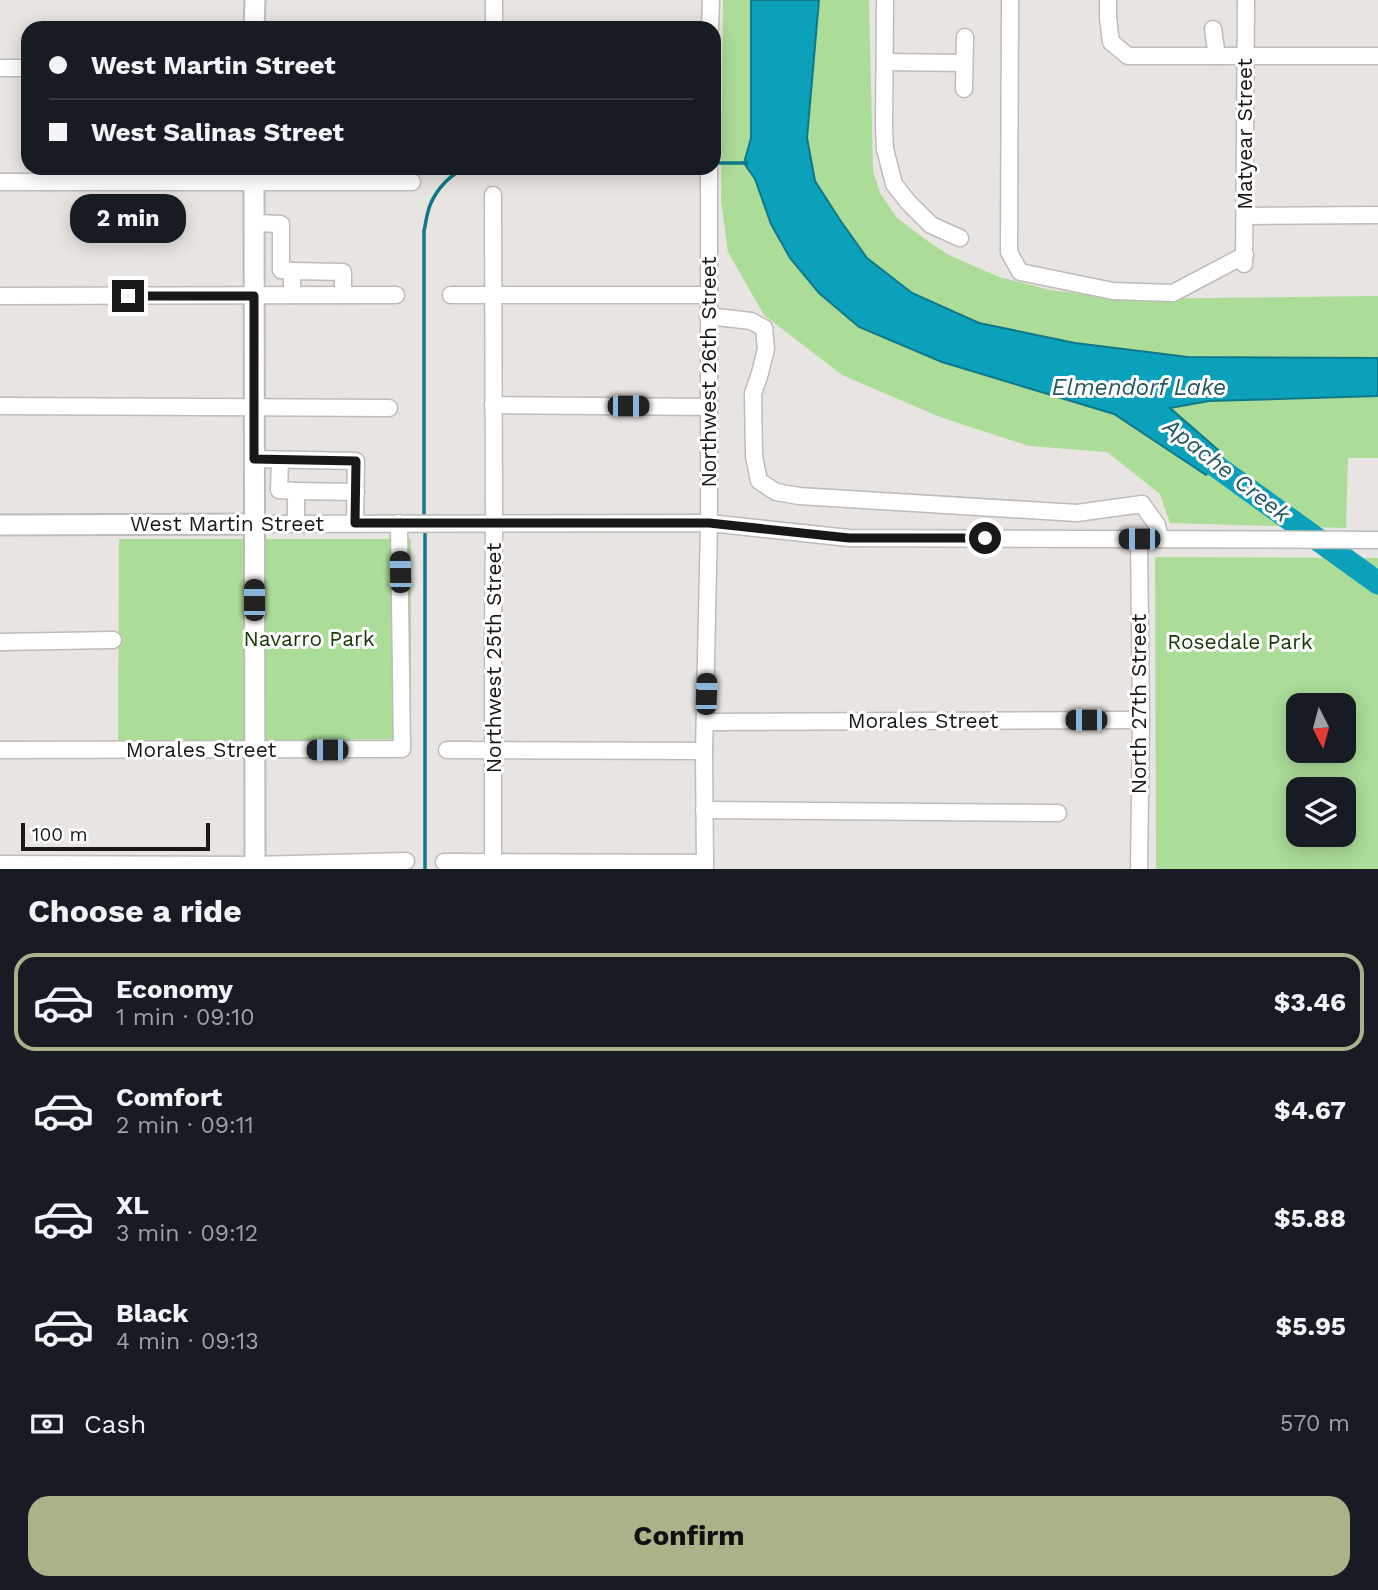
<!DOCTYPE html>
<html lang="en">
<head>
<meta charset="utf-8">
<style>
	:root { --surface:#171b24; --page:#20242c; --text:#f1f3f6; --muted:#9ea1a6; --line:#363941; --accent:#abb28a }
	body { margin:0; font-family:"Work Sans",sans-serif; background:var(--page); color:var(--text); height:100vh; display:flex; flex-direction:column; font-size:26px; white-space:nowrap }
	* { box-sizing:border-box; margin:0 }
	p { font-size:23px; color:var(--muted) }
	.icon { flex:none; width:38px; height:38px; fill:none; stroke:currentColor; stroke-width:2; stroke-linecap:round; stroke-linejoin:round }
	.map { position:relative; height:869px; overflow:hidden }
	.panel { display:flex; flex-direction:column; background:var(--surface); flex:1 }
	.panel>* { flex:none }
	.top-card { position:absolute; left:21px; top:21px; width:700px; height:154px; border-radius:21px; box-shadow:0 4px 18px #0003; display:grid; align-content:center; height:154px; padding:0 28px; background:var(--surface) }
	.needle { width:46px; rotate:174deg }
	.tools { position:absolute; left:1286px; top:693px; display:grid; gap:14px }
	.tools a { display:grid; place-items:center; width:70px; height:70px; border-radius:14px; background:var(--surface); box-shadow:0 4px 18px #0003; font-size:35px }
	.scale { position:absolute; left:21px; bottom:18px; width:189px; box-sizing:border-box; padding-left:7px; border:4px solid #191817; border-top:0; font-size:19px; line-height:24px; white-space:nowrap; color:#191817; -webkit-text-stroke:5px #fff; paint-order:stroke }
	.end { position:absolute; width:32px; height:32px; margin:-16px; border:9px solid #191817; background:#fff; box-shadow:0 0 0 4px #fff }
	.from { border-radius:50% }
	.bubble { position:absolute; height:49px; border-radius:21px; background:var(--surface); box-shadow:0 4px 18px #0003; font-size:23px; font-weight:700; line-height:49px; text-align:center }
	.car { position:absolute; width:21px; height:42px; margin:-21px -10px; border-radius:9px; box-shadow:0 0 5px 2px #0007; background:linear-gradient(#222 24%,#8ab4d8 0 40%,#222 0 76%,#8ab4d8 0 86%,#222 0) }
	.top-card b { display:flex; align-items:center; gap:24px; height:66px; font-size:26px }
	.top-card b+b { border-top:2px solid var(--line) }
	.top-card i { width:18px; height:18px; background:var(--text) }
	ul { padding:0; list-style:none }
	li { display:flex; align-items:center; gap:21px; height:98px; margin:0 14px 10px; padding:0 14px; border:4px solid transparent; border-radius:21px }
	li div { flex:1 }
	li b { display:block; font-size:26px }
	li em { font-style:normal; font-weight:700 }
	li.current { border-color:var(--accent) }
	li>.icon { width:63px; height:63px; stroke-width:1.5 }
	h2 { padding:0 28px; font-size:32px; line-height:84px }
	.pay { display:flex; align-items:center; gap:18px; height:77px; padding:0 28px; font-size:26px }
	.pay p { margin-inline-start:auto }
	.action { display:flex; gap:14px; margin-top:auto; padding:14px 28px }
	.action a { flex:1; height:80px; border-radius:21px; background:var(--accent); color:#111; font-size:28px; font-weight:700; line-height:80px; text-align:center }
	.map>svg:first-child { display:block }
	.green { fill:#abdc98; fill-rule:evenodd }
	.water { fill:#0ba1ba; stroke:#0f7889; stroke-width:2 }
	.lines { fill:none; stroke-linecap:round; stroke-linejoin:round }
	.stream { stroke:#0f7889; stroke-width:3.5 }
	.river { stroke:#0ba1ba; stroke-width:23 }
	.minor-casing { stroke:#bebbb8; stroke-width:19 }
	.major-casing { stroke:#bebbb8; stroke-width:23 }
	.minor { stroke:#fff; stroke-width:16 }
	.major { stroke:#fff; stroke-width:19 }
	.route { stroke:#191817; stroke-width:9 }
	.labels { text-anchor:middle; stroke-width:6; stroke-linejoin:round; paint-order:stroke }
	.street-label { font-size:21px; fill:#191817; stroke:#fff }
	.park-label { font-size:21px; fill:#173906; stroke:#fff }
	.water-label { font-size:23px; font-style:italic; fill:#245863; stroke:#fff }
</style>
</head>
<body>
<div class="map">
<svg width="1378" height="869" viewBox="0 0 1378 869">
	<rect width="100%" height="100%" fill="#e8e4e2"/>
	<!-- green -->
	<g class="green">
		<path d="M723,0H869L873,171L880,193L897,218L929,242L949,255L999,277L1050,290L1125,299L1378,296V458H1348L1346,528L1170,523L1160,494L1107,452L1029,446L940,417L842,375L764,315L728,252L721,201Z"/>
		<path d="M119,539H411V739L118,742Z"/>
		<path d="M1155,557L1378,558V869H1156ZM1298,705H1344V751H1298ZM1298,789H1344V835H1298Z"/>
	</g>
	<!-- water -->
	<path class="water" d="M751,0H819L807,138L815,181L840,220L867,258L912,293L979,323L1075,343L1188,357L1378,358V396L1209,401L1170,408L1223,454L1206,475L1114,414L942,362L859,327L819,293L790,258L771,224L755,179L744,163L751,138Z"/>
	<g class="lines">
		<!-- stream -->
		<g class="stream">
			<path d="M714,163H747"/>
			<path d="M424,520V231C426,222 427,211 431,203C437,189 452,172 467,168"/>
			<path d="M425,528V869"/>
		</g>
		<!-- river -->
		<path class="river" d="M1189,443L1213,464L1378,583"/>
		<defs>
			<g id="minor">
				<path d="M885,0L884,128L885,149L894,184L908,202L931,225L960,238"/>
				<path d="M1010,0L1009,252L1020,272L1113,291L1173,293L1245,255"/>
				<path d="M1108,0V18L1111,42L1128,56H1378"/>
				<path d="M494,28V0"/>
				<path d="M710,28L711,0"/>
				<path d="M1213,29L1217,56"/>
				<path d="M885,62L964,63"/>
				<path d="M0,68H28"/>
				<path d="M964,89L965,37"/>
				<path d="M0,182H412"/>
				<path d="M1245,216L1378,215"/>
				<path d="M254,223L281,224V270L292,271"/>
				<path d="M1244,264L1246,0"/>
				<path d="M292,295V271L343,272V295"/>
				<path d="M451,295H708"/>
				<path d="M0,296L396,295"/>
				<path d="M708,316L751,321L764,328L766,349L760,373L753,394L754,456L759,481L776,492L799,496L1077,513L1142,504L1157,525L1160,539"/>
				<path d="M493,405L708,407"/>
				<path d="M0,406L389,408"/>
				<path d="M254,459L356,461L355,523"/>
				<path d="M280,460L279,490L296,491V524"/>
				<path d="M296,491L356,492"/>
				<path d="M254,524L709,523L849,538L1378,540"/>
				<path d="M1139,539L1141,720L1139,869"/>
				<path d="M0,642L113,640"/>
				<path d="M705,722L1141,720"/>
				<path d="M0,750L402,749L399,523"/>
				<path d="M447,750L704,751"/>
				<path d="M704,810L1058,813"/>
				<path d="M444,862L705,863"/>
				<path d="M0,864L255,865L406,861"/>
				<path d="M493,869V641L494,524L493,195"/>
				<path d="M705,869L704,751L709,523V168"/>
			</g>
			<g id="major">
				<path d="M254,28L255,0"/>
				<path d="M254,168L255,869"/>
				<path d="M0,525L254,524"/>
			</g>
		</defs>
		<!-- minor casing -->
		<use href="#minor" class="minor-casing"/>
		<!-- major casing -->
		<use href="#major" class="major-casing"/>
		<!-- minor -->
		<use href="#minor" class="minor"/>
		<!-- major -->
		<use href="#major" class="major"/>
	</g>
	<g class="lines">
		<!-- route -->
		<path class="route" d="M128,296H254V459L356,461L355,523H709L849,538H985"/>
	</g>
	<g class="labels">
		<!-- street labels -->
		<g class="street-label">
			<text transform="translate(1245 134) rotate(-90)" y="7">Matyear Street</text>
			<text transform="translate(709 372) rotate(-90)" y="7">Northwest 26th Street</text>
			<text x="227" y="531">West Martin Street</text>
			<text transform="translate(494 658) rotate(-90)" y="7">Northwest 25th Street</text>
			<text transform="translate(1139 704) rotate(-90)" y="7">North 27th Street</text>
			<text x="923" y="728">Morales Street</text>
			<text x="201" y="757">Morales Street</text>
		</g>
		<!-- park labels -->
		<g class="park-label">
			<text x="309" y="646">Navarro Park</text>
			<text x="1240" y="649">Rosedale Park</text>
		</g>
		<!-- water labels -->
		<g class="water-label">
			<text x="1139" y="395">Elmendorf Lake</text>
			<text transform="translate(1227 470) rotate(38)" y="8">Apache Creek</text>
		</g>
	</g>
</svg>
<div class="tools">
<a><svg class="needle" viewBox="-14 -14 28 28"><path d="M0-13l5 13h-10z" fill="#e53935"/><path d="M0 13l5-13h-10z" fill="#9ea1a6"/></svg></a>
<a><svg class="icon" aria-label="layers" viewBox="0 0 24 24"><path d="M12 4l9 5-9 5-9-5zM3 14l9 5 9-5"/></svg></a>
</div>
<div class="scale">100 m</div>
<i class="end from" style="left:985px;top:538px"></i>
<i class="end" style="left:128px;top:296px"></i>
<div class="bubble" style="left:70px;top:194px;width:116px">2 min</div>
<i class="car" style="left:628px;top:406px;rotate:90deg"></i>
<i class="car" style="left:1139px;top:539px;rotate:270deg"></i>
<i class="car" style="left:400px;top:572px;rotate:359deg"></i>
<i class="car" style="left:254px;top:600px;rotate:0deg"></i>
<i class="car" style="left:706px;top:694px;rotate:2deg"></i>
<i class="car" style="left:1086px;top:720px;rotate:270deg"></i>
<i class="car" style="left:327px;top:750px;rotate:270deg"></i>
<div class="top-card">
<b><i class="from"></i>West Martin Street</b>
<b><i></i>West Salinas Street</b>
</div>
</div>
<section class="panel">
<h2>Choose a ride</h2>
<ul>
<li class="current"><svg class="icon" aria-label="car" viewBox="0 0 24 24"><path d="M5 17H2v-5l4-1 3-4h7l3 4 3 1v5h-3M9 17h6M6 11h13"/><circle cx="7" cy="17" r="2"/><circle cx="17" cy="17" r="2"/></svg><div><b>Economy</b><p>1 min · 09:10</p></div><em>$3.46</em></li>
<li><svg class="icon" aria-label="car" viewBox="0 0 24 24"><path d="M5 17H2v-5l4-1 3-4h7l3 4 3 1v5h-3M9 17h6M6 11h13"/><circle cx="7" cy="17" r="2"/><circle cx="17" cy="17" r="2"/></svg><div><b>Comfort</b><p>2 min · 09:11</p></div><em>$4.67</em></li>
<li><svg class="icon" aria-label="car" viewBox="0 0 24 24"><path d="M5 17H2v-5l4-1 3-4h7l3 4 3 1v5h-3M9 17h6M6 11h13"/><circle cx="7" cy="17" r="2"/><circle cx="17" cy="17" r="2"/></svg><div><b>XL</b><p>3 min · 09:12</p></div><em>$5.88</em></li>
<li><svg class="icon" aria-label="car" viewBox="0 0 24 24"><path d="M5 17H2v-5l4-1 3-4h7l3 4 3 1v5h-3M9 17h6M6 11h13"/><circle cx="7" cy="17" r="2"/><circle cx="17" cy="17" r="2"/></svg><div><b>Black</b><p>4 min · 09:13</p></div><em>$5.95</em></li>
</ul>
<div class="pay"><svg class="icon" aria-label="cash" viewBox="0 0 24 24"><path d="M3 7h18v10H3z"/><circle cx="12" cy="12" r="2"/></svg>Cash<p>570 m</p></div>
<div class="action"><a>Confirm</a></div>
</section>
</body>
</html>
